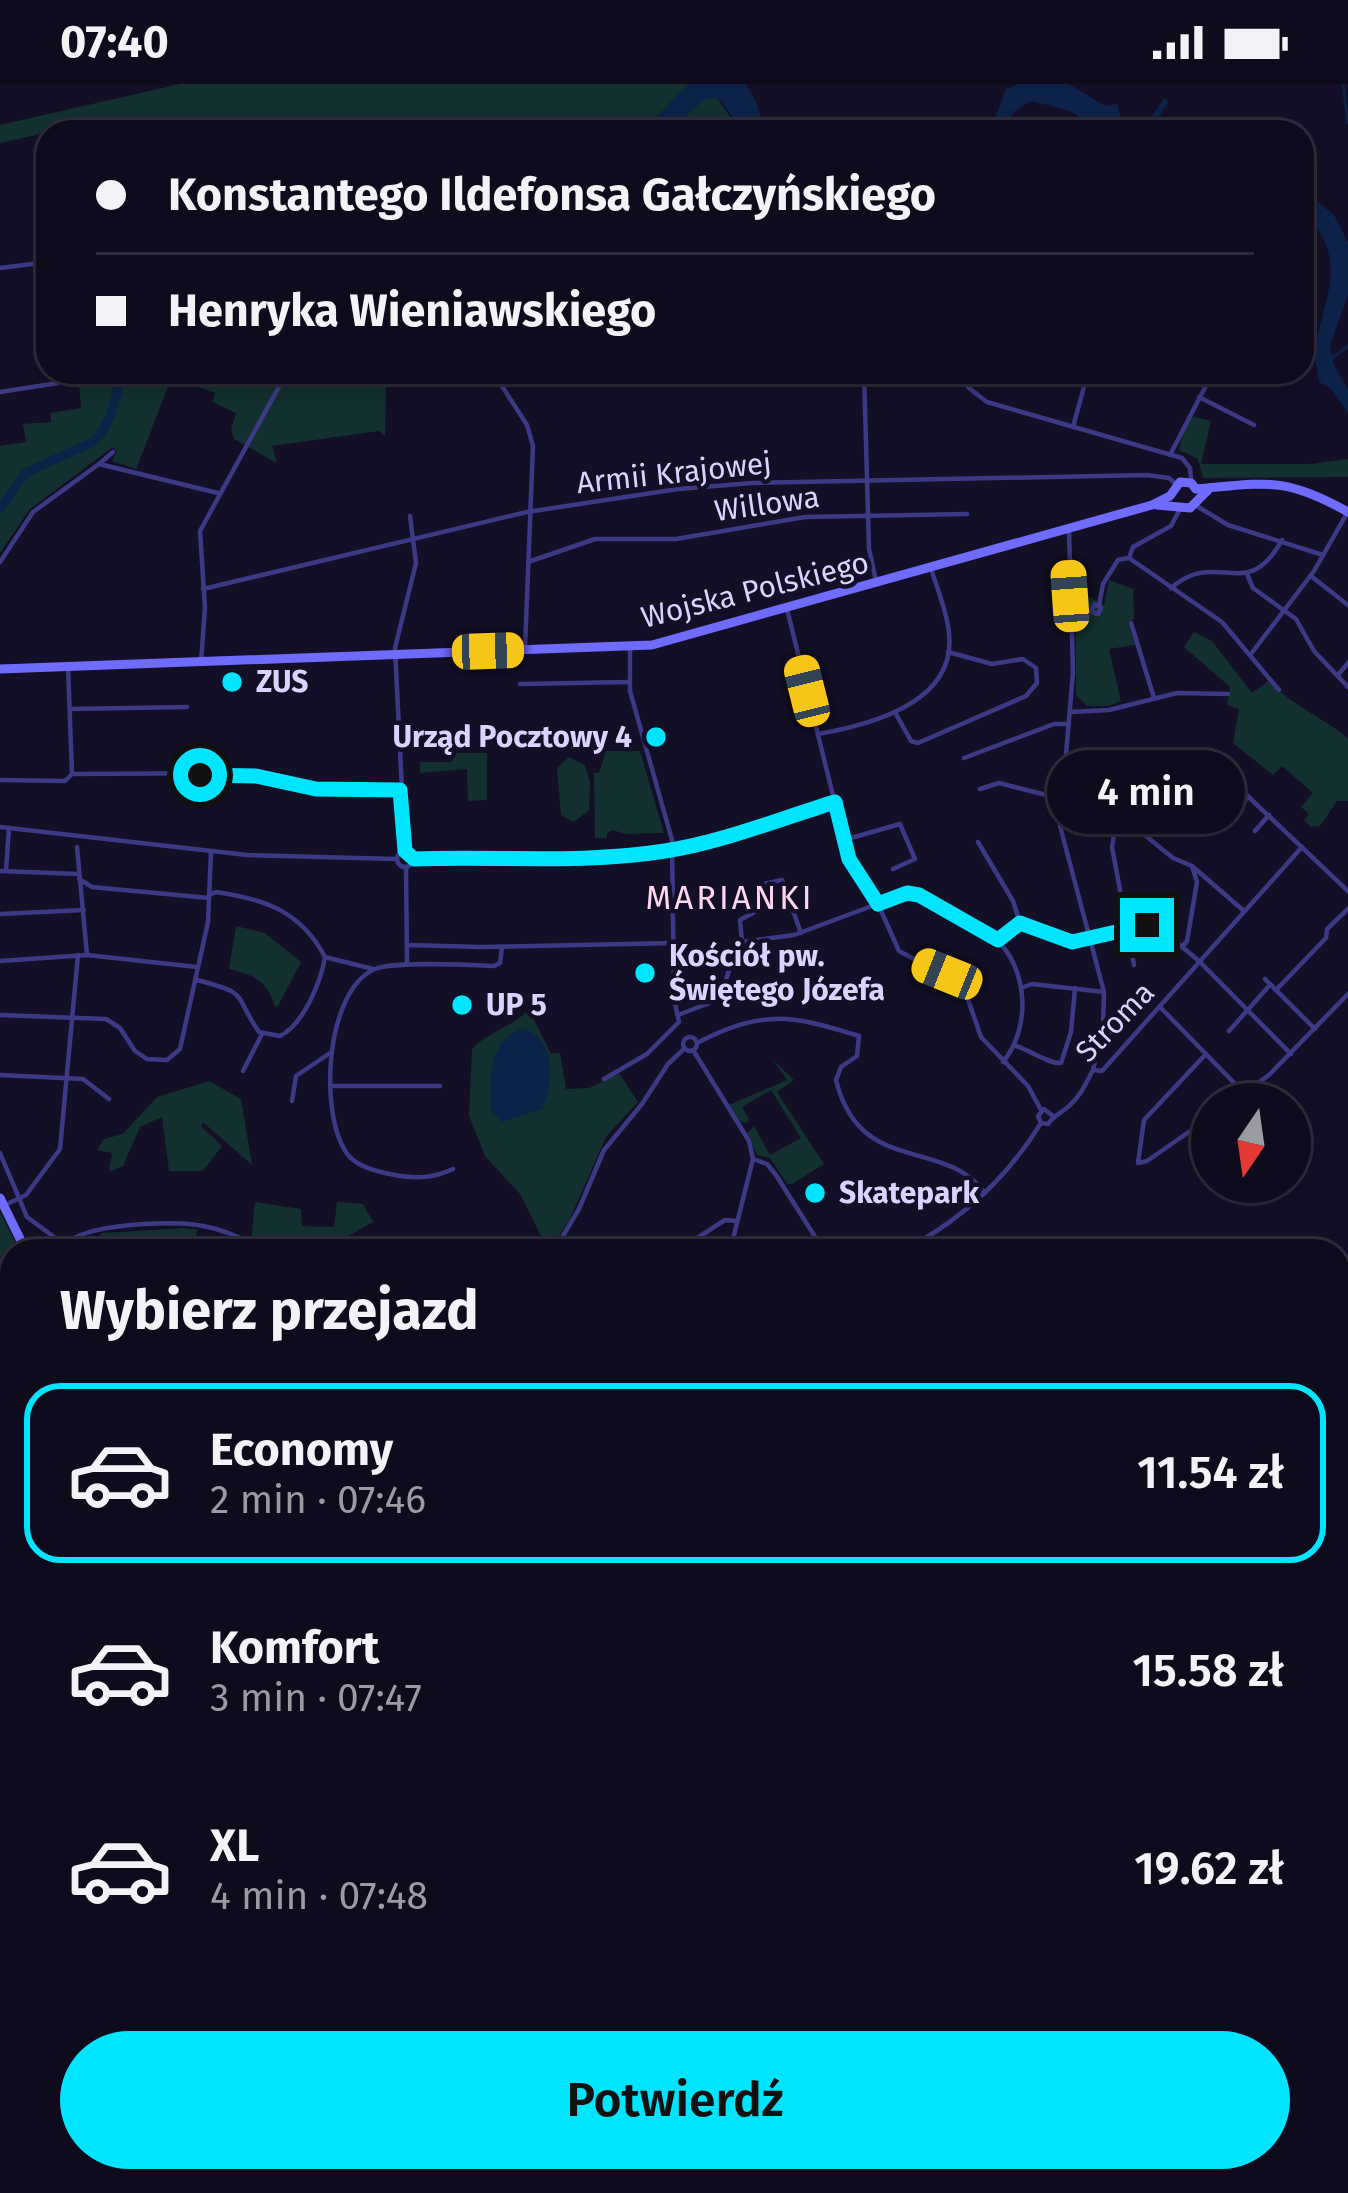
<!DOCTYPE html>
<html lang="pl">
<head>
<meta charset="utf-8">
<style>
	:root { --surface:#0e0b1c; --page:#1c1929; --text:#f1f3f6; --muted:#9b9ba3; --line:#2e2b3b; --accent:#00e5ff }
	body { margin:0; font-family:"Fira Sans",sans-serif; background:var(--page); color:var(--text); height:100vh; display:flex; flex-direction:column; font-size:45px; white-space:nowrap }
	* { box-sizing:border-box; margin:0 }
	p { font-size:39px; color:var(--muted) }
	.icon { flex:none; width:66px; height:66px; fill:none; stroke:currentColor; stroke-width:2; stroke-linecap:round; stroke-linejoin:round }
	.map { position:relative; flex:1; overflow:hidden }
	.details { position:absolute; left:0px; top:1155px; width:1350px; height:954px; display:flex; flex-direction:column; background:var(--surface); border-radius:36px 36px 0 0; box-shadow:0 6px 18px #0003,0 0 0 3px var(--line) }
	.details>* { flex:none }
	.banner { position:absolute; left:36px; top:36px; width:1278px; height:264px; border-radius:36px; box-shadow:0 6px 18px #0003,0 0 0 3px var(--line); display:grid; align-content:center; height:264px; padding:0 60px; background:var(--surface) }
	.needle { width:78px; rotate:193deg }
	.buttons { position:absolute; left:1191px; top:999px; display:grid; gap:24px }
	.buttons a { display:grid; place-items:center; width:120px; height:120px; border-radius:50%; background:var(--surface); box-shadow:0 6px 18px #0003,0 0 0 3px var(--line); font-size:60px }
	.end { position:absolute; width:54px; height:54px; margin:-27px; border:15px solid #00e5ff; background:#111; box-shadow:0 0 0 6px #111 }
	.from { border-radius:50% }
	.bubble { position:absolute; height:84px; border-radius:42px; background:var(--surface); box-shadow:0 6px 18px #0003,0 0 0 3px var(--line); font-size:39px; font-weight:600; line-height:84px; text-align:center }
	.car { position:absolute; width:36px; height:72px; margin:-36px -18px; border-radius:15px; box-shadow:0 0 9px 3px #0007; background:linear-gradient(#f5c518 24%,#345 0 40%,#f5c518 0 76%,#345 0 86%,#f5c518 0) }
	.banner b { display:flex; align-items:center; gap:42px; height:114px; font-size:45px }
	.banner b+b { border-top:3px solid var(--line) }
	.banner i { width:30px; height:30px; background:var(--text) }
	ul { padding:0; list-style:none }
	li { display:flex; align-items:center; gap:36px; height:180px; margin:0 24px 18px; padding:0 36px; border:6px solid transparent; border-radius:36px }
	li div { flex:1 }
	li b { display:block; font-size:45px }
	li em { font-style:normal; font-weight:600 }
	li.selected { border-color:var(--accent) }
	li>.icon { width:108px; height:108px; stroke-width:1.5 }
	h2 { padding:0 60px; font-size:54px; line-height:144px }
	.action { display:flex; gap:24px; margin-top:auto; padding:24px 60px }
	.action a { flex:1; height:138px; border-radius:72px; background:var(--accent); color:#111; font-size:48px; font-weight:600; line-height:138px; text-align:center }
	.status { display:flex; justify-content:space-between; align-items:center; height:84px; padding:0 60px; background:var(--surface); direction:ltr }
	.status svg { height:33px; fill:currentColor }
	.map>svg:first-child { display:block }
	.green { fill:#12302f }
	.water { fill:#0c2248 }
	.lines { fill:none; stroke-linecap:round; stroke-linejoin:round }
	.stream { stroke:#0c2248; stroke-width:3 }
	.canal { stroke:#0c2248; stroke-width:6 }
	.river { stroke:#0c2248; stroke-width:9 }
	.street { stroke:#3d3a85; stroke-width:4.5 }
	.secondary { stroke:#6f6bff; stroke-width:9 }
	.highway { stroke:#ff4fa3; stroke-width:14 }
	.route { stroke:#00e5ff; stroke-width:15 }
	.poi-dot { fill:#00e5ff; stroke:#130f26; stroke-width:4.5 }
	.labels { text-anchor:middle; stroke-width:9; stroke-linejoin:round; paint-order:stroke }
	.street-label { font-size:30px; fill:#d9d4ff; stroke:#130f26 }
	.poi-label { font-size:30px; font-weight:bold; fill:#d9d4ff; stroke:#130f26; text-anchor:start }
	.neighbourhood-label { font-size:33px; letter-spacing:3px; fill:#ffd6f0; stroke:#130f26 }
</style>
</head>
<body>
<div class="status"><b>07:40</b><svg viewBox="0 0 49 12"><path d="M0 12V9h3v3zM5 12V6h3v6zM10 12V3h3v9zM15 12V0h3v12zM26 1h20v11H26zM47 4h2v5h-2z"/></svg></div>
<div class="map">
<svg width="1348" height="2109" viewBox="0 0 1348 2109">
	<rect width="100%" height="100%" fill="#130f26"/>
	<!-- green -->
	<g class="green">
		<path d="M180,0H688L662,28L632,48H83L80,41L0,59V41Z"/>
		<path d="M714,10L741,48H667L686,22Z"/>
		<path d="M104,288H483V297L463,288L386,301L385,352L379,347L272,362L277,379L234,355L231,345L236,329L212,318L215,309L172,293L136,385L112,377L117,367L113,363L30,425L0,469V362L26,358L23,340L51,338V329L81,324L79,299L102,297Z"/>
		<path d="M1187,331L1211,337L1201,380H1311L1348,375V393L1203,394L1198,375L1179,366Z"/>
		<path d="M1109,496L1133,505L1134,535L1128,538L1135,561L1109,565L1121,617L1109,622H1087L1076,611L1075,505L1104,521Z"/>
		<path d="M1194,548L1212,557L1252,609L1268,597C1292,621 1322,633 1348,654V717H1337L1320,742L1311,743L1304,736L1309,730L1301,723L1313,709L1282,682L1273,691L1233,659L1239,625L1227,621L1230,603L1184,563Z"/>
		<path d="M606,667H640L664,749L624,750L613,746L607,749V754H595L594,689H599Z"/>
		<path d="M453,669H487V716L468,717L467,685L420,689V678H452Z"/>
		<path d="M569,673L585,681L590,698L589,726L574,738L561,731L557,684Z"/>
		<path d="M236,842L265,849L301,878L278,922L275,923C267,897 255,891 229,885Z"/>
		<path d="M529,926L551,970L560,969L566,1005L589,1004L619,989L638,1018L606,1053L570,1135L551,1164L540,1150L520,1110L485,1072L469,1032L472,965C488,948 511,943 529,926Z"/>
		<path d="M773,976L794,996L777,1008L824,1080L792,1100H787L770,1074L757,1071L747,1049L754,1042L770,1071L801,1054L771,1006L742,1023L749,1035L747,1039L740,1038L729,1021L787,996Z"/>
		<path d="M209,997L241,1015L252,1081L203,1038L201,1042L222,1062L203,1087H169L162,1033L140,1043L123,1082L109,1088L112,1069L97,1066L104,1055L123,1050L157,1013Z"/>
		<path d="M255,1118L301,1125L302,1142L334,1143L337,1118L363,1120L373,1138L323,1167H250Z"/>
		<path d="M0,1128L20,1167H12V1437L0,1448Z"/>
		<path d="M184,1144L197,1145L195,1167H85L102,1149Z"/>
	</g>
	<!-- water -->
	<g class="water">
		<path d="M688,0H746L757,20L764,48H741L722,17L708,13L667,48H632L662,28Z"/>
		<path d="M1018,0H1069L1105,22L1117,20L1121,34L1138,48H1104L1070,27L1032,17C1017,24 1007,30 1010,48H996L993,39L1006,5Z"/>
		<path d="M1302,105L1334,131L1348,158V211L1330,261L1333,279L1348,306V329L1331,305L1319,298C1318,284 1312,274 1316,259C1328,202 1348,176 1302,125Z"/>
		<path d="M523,944C556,955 555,999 542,1025L502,1038L491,1026C488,994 489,957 523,944Z"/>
	</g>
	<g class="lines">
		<!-- stream -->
		<g class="stream">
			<path d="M1343,0L1348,39"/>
			<path d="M1332,274L1348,262"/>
		</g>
		<!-- canal -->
		<path class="canal" d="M1145,48L1165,18"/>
		<!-- river -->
		<path class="river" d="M0,425L25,389L93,358C111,341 114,321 119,298"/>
		<!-- street -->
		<g class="street">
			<path d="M0,184L48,178"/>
			<path d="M493,288L527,341L533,362L525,564"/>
			<path d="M864,288L869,465L876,497"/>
			<path d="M959,288L969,304L987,318L1182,374L1190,384L1191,396"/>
			<path d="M790,289L799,288"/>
			<path d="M0,308L71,297"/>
			<path d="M1199,313L1254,341"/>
			<path d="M1073,343L1088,288"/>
			<path d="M1170,371L1213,288"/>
			<path d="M99,380L113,368"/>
			<path d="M1195,421L1228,441L1323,471"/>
			<path d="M1180,425L1171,442L1133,463L1129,474L1222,538L1279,606"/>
			<path d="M1069,447L1073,588L1060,742L1104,908L1103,942L1093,986"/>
			<path d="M531,477L595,455H676L805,433L967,430"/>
			<path d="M0,478L33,428L99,380L218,409"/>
			<path d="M1247,490L1253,504L1296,535L1314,567L1348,603"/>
			<path d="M1311,492L1348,521"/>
			<path d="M1171,504C1218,463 1246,521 1282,456"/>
			<path d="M203,505L527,428L678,405L752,399L1147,391L1169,394L1176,400"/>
			<path d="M1094,520L1101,524L1098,530L1091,528Z"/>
			<path d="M1099,521L1103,500L1118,476L1128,474"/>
			<path d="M787,525L844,756L856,789L878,820L899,867L963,901L981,953L1028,1002L1041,1026"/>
			<path d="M1131,539L1154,614"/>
			<path d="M1251,570L1314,487L1346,431"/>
			<path d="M201,578L205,524L200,447L287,288"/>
			<path d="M68,582L72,690"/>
			<path d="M1338,591L1348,579"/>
			<path d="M520,600L628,598"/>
			<path d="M70,625L187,623"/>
			<path d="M1070,628L1109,626L1177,609L1228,610"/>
			<path d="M896,630L911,657L918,659L1026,612L1037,599L1036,584L1023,575L992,580L948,568"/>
			<path d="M818,650C870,641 957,619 949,549C947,527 937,505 931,484"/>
			<path d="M964,674L1054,640H1069"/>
			<path d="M72,690L231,689L321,706H400"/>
			<path d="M0,696L65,697L72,690"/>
			<path d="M980,705L999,699L1066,716L1129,689L1154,682L1209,687L1237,702L1348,807"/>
			<path d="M1208,711L1215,689"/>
			<path d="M1233,731L1248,713"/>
			<path d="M0,743L247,771L397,775"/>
			<path d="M1255,747L1269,731"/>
			<path d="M844,756L900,740L915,775L893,785"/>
			<path d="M978,758L1013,817L1020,839"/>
			<path d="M77,763L87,871"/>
			<circle cx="405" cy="775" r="8"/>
			<path d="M405,767L395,564L416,479L410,432"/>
			<path d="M414,775C488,772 563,778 637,771C705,764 770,738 835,718"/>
			<path d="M406,784L407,878"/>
			<path d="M6,786L9,744"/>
			<path d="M0,787L78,790"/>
			<path d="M79,795L92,803L209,814"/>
			<path d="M209,811L216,808C264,815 301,827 325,873L373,885"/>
			<path d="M0,830L84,826"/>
			<path d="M1020,839L1072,858L1137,841L1161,845L1199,877L1291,970"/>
			<path d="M997,856L1020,839"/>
			<path d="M742,858L740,836L760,825L759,801L782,796L801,849"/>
			<path d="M408,861L480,863L674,859"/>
			<path d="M1182,863L1187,857L1197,798L1192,782"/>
			<path d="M0,877L87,871L197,883"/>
			<path d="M1134,881L1112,763L1114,751L1124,743L1136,744L1173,774L1192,782L1244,827"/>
			<path d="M1265,895L1315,945"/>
			<path d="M197,896C251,910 232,909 259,948L280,952C303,941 321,898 325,873"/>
			<path d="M1021,904L1032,900L1104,908"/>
			<path d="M1276,906L1326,854L1327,845L1348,825"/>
			<path d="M1160,923L1244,1009"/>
			<path d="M0,931L106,935L120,944L135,967L147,975L167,976L180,965L208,838L211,768"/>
			<path d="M678,931L720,915L734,870L742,858L794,851L907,809L919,811C943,824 975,835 995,854C1029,885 1031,944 1003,978"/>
			<path d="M1229,947L1269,902"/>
			<circle cx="690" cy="960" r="7"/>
			<path d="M697,959C762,925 792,931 859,952L857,972L841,983L836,996C860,1093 943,1052 985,1109"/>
			<path d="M1016,962C1029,966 1049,980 1061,979L1071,948L1075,904"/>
			<path d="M693,966L749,1057L753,1075L767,1080L776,1091L824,1167"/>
			<path d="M1206,970L1144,1036L1138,1079L1147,1077L1212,1032"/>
			<path d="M243,987L262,950"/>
			<path d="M0,991L83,995L109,1015"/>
			<path d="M604,995L647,970L679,938L674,914L672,756L630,607V566"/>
			<path d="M332,1002H440"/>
			<path d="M292,1017L296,992L330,969"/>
			<path d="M1229,1020L1269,991L1348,910"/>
			<path d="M1053,1032L1044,1025L1038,1032L1041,1039L1048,1040C1054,1031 1062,1029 1070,1021C1081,1011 1086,999 1093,986L1102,987L1302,763"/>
			<path d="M0,1069L27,1133L73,1167"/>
			<path d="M453,1085C432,1095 413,1095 390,1090C376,1087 358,1083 348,1071C318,1032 325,906 375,885C395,877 467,881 494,882L500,879L502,863"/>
			<path d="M5,1121L26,1111L60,1065L78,871"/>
			<path d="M64,1161C86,1139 172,1136 203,1142C225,1146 245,1155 264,1167"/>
			<path d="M554,1167L579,1125L604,1066L642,1020L668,980L685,964"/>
			<path d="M677,1167L725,1136L736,1137"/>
			<path d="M730,1167L753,1075"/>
			<path d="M902,1167C959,1138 1007,1094 1041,1039"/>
			<path d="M798,2109L806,2097"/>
		</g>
		<!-- secondary -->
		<g class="secondary">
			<path d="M1196,405C1266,399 1284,392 1348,428"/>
			<path d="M1157,421L1190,424L1208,406"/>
			<path d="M0,585L652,561L1152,421L1170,412L1180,398L1191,399L1196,405"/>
			<path d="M0,1114L26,1167"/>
			<path d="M244,2097L246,2109"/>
		</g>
		<!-- highway -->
		<g class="highway">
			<path d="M1338,1612H1348"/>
			<path d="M1338,1622H1348"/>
			<path d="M0,1626L12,1627"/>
			<path d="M0,1635L12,1637"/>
		</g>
	</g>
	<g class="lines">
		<!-- route -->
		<path class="route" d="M200,691L256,692L316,705L400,706L405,767L414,775C497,772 583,780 665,767C723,758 779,735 835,718L849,775L878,820L907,809L919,811L998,856L1020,839L1072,858L1147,841"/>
	</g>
	<!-- markers -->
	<g class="poi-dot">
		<circle cx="232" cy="598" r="12"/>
		<circle cx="656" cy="653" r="12"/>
		<circle cx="645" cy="889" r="12"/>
		<circle cx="462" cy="921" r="12"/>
		<circle cx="815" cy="1109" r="12"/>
	</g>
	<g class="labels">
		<!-- street labels -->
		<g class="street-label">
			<text transform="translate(674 389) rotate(-6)" y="10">Armii Krajowej</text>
			<text transform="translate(767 420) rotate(-8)" y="10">Willowa</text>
			<text transform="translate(755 506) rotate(-14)" y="10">Wojska Polskiego</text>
			<text transform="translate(1115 938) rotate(-46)" y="10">Stroma</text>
		</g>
		<!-- poi labels -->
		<g class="poi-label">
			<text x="256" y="608">ZUS</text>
			<text x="632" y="663" text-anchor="end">Urząd Pocztowy 4</text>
			<text x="669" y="882">Kościół pw.<tspan x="669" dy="34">Świętego Józefa</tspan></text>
			<text x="486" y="931">UP 5</text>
			<text x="839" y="1119">Skatepark</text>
		</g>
		<!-- neighbourhood labels -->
		<g class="neighbourhood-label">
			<text x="730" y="825">MARIANKI</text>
		</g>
	</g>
</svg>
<div class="buttons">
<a><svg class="needle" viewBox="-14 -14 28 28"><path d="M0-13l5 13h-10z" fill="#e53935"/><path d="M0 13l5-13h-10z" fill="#9b9ba3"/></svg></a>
</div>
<i class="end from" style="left:200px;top:691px"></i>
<i class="end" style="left:1147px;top:841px"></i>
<div class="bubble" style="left:1047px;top:666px;width:198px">4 min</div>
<i class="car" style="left:1070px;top:512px;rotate:356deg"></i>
<i class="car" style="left:488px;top:567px;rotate:88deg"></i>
<i class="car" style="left:807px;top:607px;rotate:346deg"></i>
<i class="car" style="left:947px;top:890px;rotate:292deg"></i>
<div class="banner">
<b><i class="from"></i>Konstantego Ildefonsa Gałczyńskiego</b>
<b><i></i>Henryka Wieniawskiego</b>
</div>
<section class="details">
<h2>Wybierz przejazd</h2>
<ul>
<li class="selected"><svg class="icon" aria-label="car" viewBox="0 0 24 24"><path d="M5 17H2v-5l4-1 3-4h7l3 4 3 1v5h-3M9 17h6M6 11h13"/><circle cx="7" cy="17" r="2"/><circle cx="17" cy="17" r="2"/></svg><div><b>Economy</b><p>2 min · 07:46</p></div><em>11.54 zł</em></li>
<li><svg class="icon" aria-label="car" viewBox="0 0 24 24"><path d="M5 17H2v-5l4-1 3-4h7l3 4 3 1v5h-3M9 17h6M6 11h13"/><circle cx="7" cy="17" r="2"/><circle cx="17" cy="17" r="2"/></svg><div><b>Komfort</b><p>3 min · 07:47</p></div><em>15.58 zł</em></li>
<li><svg class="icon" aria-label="car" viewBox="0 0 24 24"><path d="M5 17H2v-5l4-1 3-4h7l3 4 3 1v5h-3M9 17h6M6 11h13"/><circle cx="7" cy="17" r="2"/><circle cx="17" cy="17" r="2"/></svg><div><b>XL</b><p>4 min · 07:48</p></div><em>19.62 zł</em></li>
</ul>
<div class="action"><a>Potwierdź</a></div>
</section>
</div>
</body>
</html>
